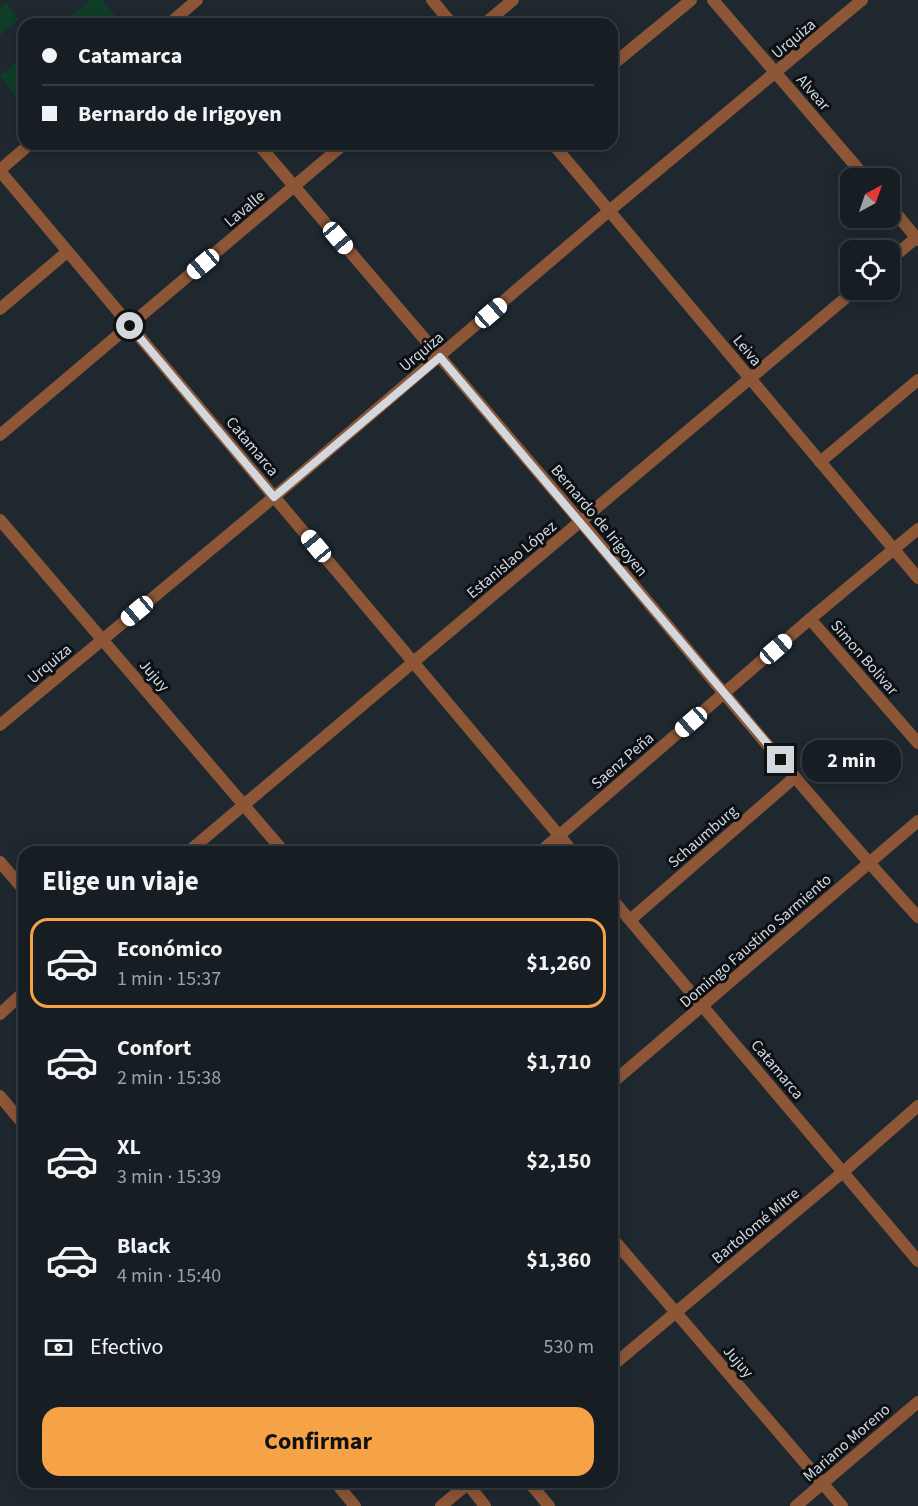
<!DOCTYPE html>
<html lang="es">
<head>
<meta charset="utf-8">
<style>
	:root { --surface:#171e23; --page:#242b30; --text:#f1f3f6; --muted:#9ea2a6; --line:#363c41; --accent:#f6a247 }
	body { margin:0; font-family:"Source Sans 3",sans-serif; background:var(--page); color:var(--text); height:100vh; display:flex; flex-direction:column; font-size:22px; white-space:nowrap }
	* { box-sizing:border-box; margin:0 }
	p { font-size:20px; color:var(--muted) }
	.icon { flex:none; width:33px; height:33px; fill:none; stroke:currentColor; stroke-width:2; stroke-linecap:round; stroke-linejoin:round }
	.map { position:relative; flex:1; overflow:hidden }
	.sheet { position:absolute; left:18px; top:846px; width:600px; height:642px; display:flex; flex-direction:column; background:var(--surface); border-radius:18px; box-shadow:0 3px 15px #0003,0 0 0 2px var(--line) }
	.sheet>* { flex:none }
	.guide { position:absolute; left:18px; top:18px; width:600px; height:132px; border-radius:18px; box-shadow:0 3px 15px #0003,0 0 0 2px var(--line); display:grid; align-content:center; height:132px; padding:0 24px; background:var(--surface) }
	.needle { width:39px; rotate:40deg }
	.controls { position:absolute; left:840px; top:168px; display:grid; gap:12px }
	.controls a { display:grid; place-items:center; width:60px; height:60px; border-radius:12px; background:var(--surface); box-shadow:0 3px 15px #0003,0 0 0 2px var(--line); font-size:30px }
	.end { position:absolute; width:27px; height:27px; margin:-14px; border:8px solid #d2d8dd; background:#111; box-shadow:0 0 0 3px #111 }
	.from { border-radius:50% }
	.bubble { position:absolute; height:42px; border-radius:18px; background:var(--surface); box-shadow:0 3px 15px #0003,0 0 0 2px var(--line); font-size:20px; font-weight:700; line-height:42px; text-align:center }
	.car { position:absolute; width:18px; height:36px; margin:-18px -9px; border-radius:8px; box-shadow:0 0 4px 2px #0007; background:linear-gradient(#fff 24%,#345 0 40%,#fff 0 76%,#345 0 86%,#fff 0) }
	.guide b { display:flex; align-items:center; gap:21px; height:57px; font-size:22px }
	.guide b+b { border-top:2px solid var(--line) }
	.guide i { width:15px; height:15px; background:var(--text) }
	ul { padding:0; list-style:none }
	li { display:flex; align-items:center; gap:18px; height:90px; margin:0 12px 9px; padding:0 12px; border:3px solid transparent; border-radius:18px }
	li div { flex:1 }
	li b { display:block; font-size:22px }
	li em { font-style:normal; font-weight:700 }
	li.current { border-color:var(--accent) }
	li>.icon { width:54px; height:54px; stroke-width:1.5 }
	h2 { padding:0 24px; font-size:27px; line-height:72px }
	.pay { display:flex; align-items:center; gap:15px; height:66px; padding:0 24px; font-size:22px }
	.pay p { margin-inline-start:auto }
	.button { display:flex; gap:12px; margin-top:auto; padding:12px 24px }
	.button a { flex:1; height:69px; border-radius:18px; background:var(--accent); color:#111; font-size:24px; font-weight:700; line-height:69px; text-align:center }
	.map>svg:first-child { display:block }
	.green { fill:#0f3d28 }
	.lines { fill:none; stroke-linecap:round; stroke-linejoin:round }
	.minor { stroke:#8c5637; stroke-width:12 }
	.route { stroke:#d2d8dd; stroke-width:8 }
	.labels { text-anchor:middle; stroke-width:6; stroke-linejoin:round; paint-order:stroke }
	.street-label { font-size:16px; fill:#d2d8dd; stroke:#0c1014 }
</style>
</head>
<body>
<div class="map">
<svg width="918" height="1506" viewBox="0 0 918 1506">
	<rect width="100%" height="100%" fill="#1f282f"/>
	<!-- green -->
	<g class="green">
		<path d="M90,0H102L115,16L105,24H61Z"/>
		<path d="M6,3L19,19L0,35V8Z"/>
		<path d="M24,56V92L17,98L0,76Z"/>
	</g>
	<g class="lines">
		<!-- minor -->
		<g class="minor">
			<path d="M432,0L452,24"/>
			<path d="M713,0L866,178"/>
			<path d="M169,24L197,0"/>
			<path d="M484,24L513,0"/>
			<path d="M612,65L691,0"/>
			<path d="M258,144C365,270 473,395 580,521C692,654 801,789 918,917"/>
			<path d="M553,144L918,578"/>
			<path d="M0,170L30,144"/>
			<path d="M0,171L573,852"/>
			<path d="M890,206L918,240"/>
			<path d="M890,260L918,236"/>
			<path d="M0,309L67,252"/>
			<path d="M0,435L344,144"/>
			<path d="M820,462L918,380"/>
			<path d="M0,520L284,852"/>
			<path d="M810,619L918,743"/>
			<path d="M0,725L274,497L609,211L862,0"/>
			<path d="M188,852L855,290"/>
			<path d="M540,852L810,619L918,529"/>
			<path d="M0,862L24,890"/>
			<path d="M612,899L918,1261"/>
			<path d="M630,920L795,777"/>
			<path d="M0,1014L24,992"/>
			<path d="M612,1083L918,821"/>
			<path d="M0,1096L24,1125"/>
			<path d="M612,1238L842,1506"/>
			<path d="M612,1366L843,1172L918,1106"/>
			<path d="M335,1482L355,1506"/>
			<path d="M529,1482L549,1506"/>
			<path d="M468,1484L485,1506"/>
			<path d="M441,1506L470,1482"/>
			<path d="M796,1506L918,1402"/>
		</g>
	</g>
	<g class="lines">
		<!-- route -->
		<path class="route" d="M130,326L274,497L440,357L781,760"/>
	</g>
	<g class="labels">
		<!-- street labels -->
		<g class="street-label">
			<text transform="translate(793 38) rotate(-40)" y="6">Urquiza</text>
			<text transform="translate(814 92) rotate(49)" y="6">Alvear</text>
			<text transform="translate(244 208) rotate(-40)" y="6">Lavalle</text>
			<text transform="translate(748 350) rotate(50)" y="6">Leiva</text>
			<text transform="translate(421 351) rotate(-40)" y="6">Urquiza</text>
			<text transform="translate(253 446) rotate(50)" y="6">Catamarca</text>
			<text transform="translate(600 520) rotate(50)" y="6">Bernardo de Irigoyen</text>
			<text transform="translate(511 559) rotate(-40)" y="6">Estanislao López</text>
			<text transform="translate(865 657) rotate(49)" y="6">Simon Bolivar</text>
			<text transform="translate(49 663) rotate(-40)" y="6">Urquiza</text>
			<text transform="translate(155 675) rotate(49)" y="6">Jujuy</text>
			<text transform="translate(622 760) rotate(-41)" y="6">Saenz Peña</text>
			<text transform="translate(702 836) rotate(-41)" y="6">Schaumburg</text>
			<text transform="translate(755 940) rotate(-41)" y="6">Domingo Faustino Sarmiento</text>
			<text transform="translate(778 1069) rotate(50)" y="6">Catamarca</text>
			<text transform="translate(755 1225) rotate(-40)" y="6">Bartolomé Mitre</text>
			<text transform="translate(739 1361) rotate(49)" y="6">Jujuy</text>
			<text transform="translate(846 1442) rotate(-41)" y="6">Mariano Moreno</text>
		</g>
	</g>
</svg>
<div class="controls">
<a><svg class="needle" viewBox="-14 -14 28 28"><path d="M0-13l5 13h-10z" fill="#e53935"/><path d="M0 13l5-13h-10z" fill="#9ea2a6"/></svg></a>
<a><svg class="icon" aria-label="locate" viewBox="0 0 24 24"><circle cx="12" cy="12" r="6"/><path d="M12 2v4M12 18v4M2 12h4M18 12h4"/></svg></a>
</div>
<i class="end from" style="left:130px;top:326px"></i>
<i class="end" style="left:781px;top:760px"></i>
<div class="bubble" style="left:802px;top:740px;width:99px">2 min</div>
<i class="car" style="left:338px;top:238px;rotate:140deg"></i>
<i class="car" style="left:203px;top:264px;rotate:230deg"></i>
<i class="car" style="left:491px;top:313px;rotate:49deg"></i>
<i class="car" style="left:316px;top:546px;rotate:320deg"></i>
<i class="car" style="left:137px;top:611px;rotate:230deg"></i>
<i class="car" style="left:776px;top:649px;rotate:49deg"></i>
<i class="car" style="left:691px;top:722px;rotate:229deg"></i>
<div class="guide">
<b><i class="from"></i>Catamarca</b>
<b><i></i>Bernardo de Irigoyen</b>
</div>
<section class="sheet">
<h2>Elige un viaje</h2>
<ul>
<li class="current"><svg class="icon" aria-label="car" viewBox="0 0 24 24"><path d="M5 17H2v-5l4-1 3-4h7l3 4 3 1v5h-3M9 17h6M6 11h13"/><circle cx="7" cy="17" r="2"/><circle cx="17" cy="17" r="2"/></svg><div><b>Económico</b><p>1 min · 15:37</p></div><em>$1,260</em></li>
<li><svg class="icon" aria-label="car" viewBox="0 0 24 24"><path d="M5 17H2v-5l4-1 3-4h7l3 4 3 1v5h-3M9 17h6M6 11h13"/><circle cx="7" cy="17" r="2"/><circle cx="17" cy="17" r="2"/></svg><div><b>Confort</b><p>2 min · 15:38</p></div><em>$1,710</em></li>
<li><svg class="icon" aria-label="car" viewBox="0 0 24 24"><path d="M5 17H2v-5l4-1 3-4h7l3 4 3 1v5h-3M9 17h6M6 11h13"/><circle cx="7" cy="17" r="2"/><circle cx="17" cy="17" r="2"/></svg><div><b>XL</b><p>3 min · 15:39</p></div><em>$2,150</em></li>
<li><svg class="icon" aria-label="car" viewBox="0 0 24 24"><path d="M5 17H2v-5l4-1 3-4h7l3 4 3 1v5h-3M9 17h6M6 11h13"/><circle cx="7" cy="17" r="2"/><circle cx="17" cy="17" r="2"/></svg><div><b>Black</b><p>4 min · 15:40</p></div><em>$1,360</em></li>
</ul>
<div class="pay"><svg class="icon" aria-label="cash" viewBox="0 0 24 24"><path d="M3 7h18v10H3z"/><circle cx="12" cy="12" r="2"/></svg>Efectivo<p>530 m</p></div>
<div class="button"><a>Confirmar</a></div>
</section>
</div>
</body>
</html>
